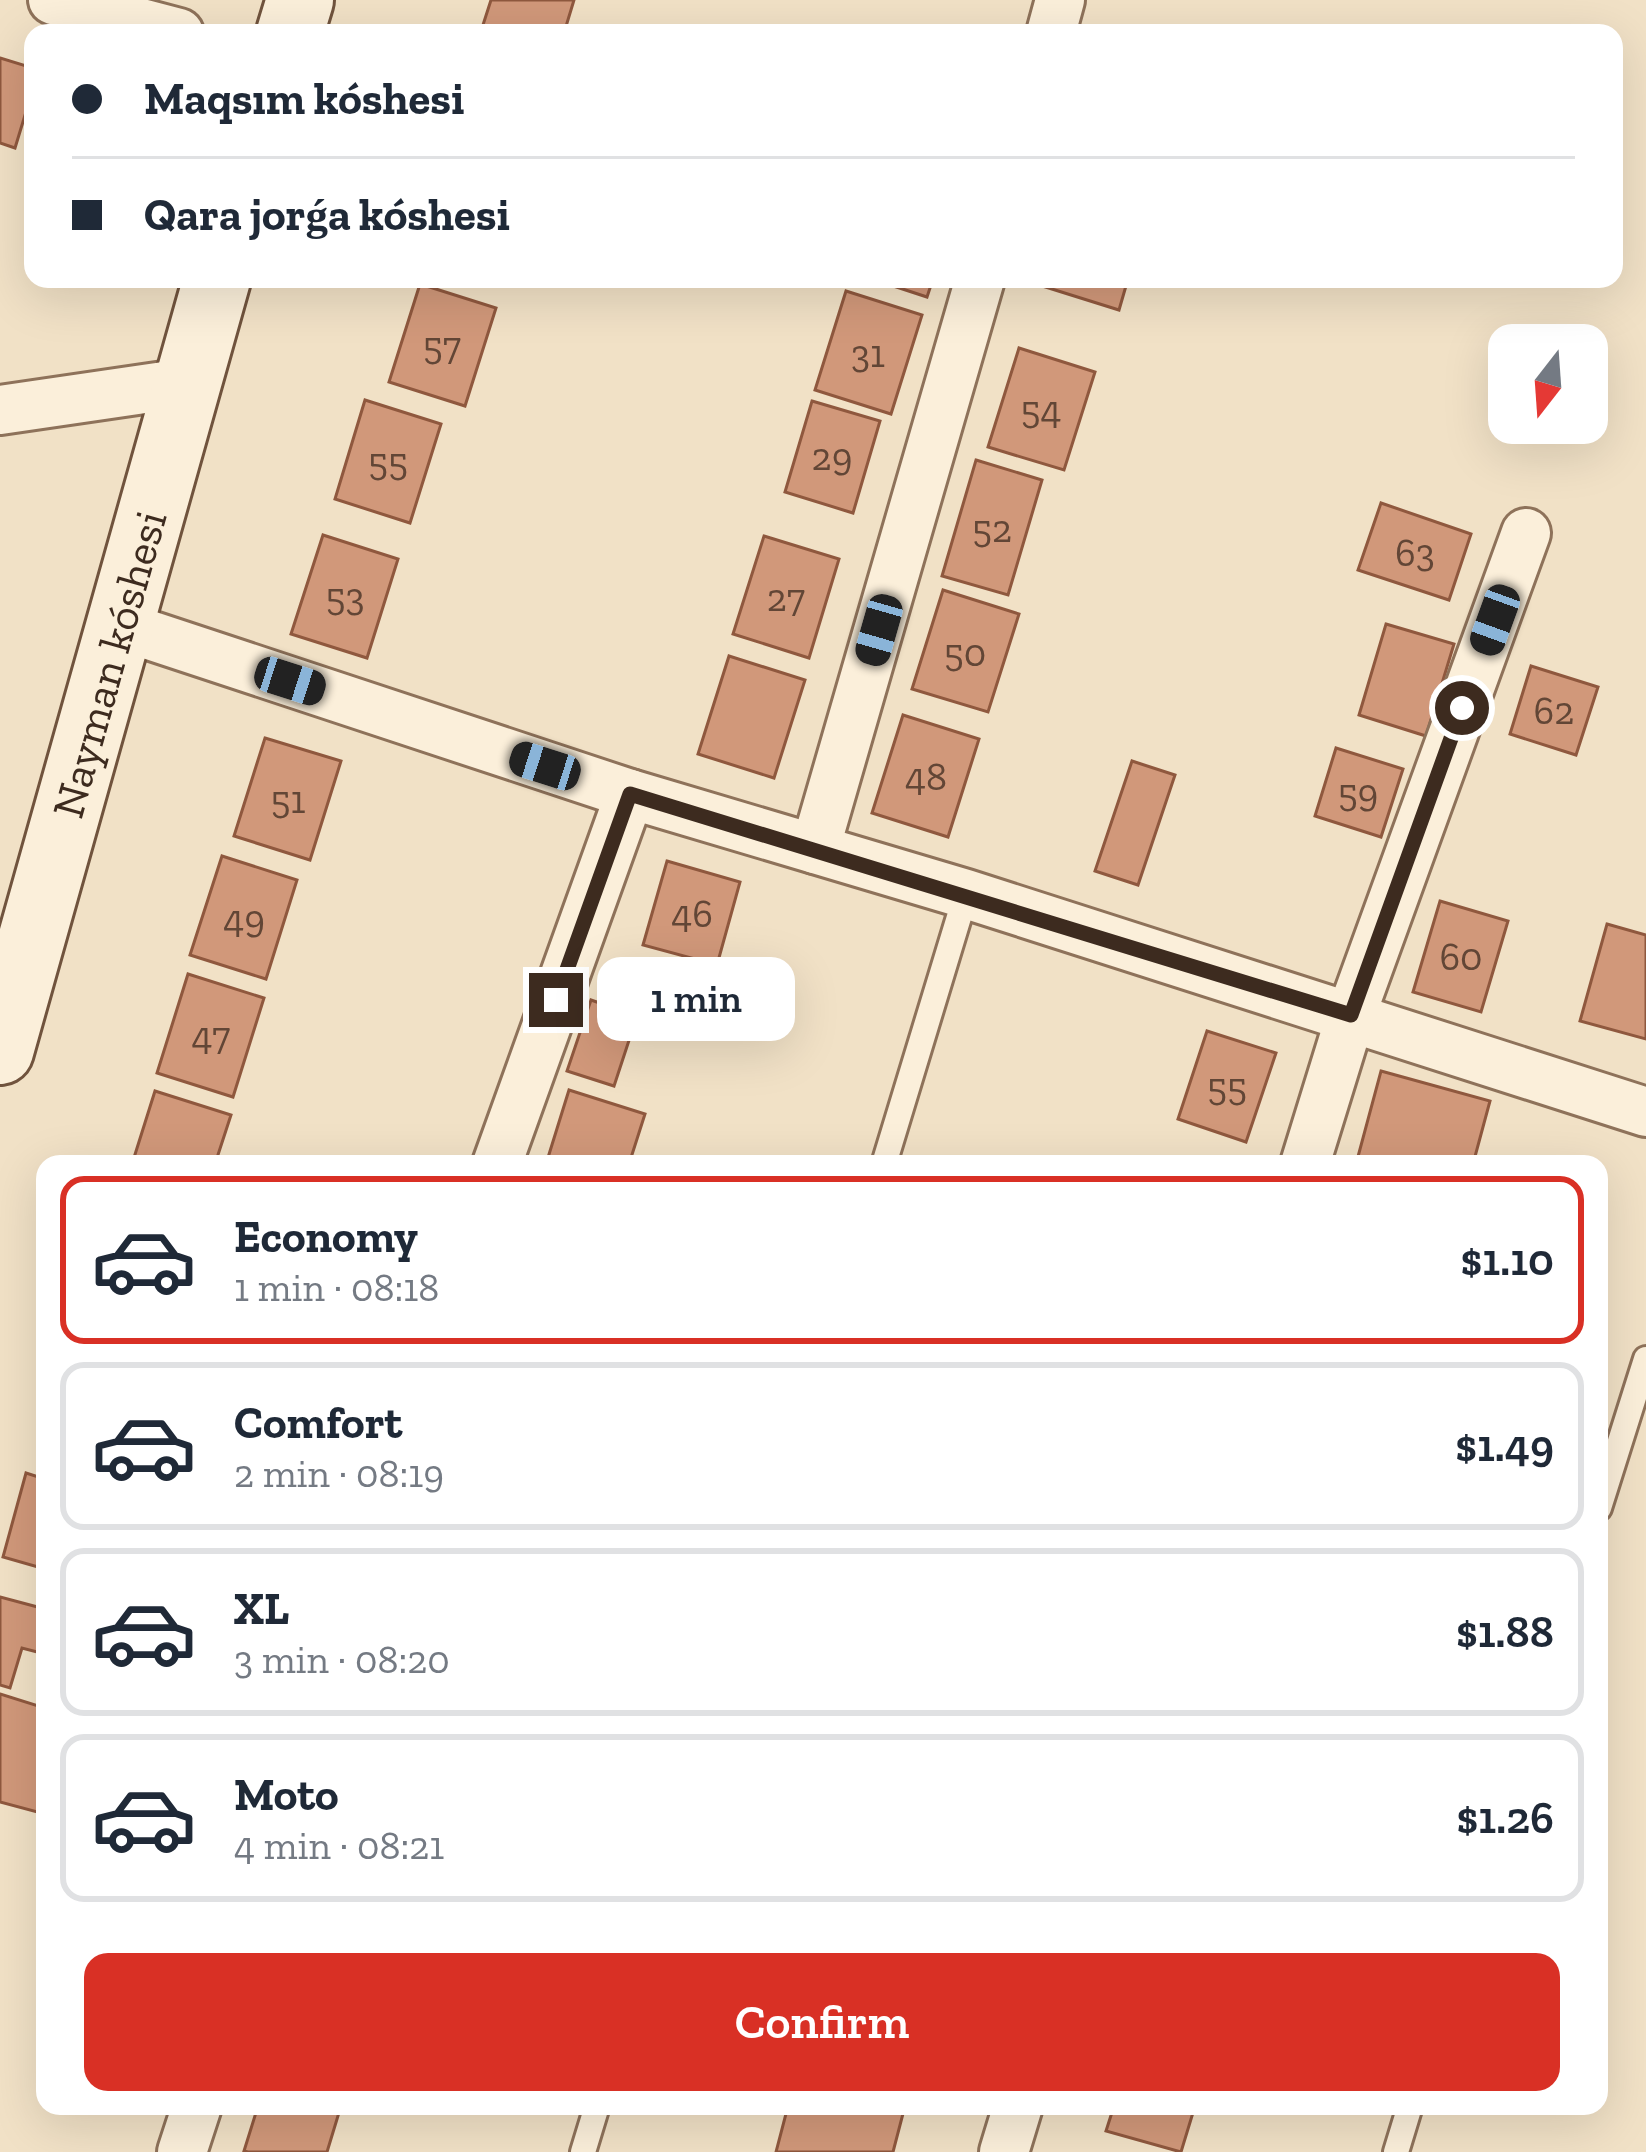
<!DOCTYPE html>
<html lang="en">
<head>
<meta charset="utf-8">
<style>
	:root { --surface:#fff; --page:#f6f6f7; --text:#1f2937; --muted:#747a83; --line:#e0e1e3; --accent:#d93025 }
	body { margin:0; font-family:"Zilla Slab",serif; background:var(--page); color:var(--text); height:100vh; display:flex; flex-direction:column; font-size:45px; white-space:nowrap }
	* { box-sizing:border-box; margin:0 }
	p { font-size:39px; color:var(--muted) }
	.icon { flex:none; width:66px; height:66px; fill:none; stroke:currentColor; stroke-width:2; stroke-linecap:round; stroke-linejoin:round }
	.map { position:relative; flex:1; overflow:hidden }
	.side { position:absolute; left:36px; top:1155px; width:1572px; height:960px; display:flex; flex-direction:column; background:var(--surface); border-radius:24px; box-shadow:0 12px 48px #0002 }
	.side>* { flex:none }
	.guide { position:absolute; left:24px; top:24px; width:1599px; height:264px; border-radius:24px; box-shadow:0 12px 48px #0002; display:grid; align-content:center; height:264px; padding:0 48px; background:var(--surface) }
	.needle { width:78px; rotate:197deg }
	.buttons { position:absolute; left:1488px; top:324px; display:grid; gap:24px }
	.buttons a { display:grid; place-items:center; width:120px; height:120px; border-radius:24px; background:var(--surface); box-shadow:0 12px 48px #0002; font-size:60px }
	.end { position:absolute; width:54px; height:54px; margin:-27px; border:15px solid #3d2b1f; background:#fff; box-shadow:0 0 0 6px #fff }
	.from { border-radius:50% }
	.bubble { position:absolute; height:84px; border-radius:24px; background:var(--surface); box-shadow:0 12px 48px #0002; font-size:39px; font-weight:600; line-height:84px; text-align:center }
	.car { position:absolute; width:36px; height:72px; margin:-36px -18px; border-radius:15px; box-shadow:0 0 9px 3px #0007; background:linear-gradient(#222 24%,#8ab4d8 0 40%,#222 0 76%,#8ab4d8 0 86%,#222 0) }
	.guide b { display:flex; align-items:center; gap:42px; height:114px; font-size:45px }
	.guide b+b { border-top:3px solid var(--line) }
	.guide i { width:30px; height:30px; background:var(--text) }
	ul { padding:21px 0 0; list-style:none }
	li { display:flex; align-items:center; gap:36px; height:168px; margin:0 24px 18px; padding:0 24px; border:6px solid var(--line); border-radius:24px }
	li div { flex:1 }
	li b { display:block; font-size:45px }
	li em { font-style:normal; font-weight:600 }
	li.selected { border-color:var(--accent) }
	li>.icon { width:108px; height:108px; stroke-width:1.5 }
	.button { display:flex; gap:24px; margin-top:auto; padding:24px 48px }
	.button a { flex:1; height:138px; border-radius:24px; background:var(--accent); color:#fff; font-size:48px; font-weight:600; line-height:138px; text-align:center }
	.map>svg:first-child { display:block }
	.building { fill:#d1987a; stroke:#8f583e; stroke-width:3 }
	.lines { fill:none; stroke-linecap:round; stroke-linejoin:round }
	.service-casing { stroke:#8e725a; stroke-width:30 }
	.minor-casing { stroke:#8e725a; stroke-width:54 }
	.secondary-casing { stroke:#70533d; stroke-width:72 }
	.service { stroke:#fbefda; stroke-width:24 }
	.minor { stroke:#fbefda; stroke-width:48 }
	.secondary { stroke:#fbefda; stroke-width:66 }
	.route { stroke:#3d2b1f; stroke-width:15 }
	.labels { text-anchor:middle; stroke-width:9; stroke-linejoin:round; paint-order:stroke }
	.number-label { font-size:39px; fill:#624636 }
	.street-label { font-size:45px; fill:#3d2b1f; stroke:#f8ecd6 }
</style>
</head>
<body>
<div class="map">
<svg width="1646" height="2152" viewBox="0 0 1646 2152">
	<rect width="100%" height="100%" fill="#f1e1c6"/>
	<!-- building -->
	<g class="building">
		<path d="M491,0H574L564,33H497L482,28Z"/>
		<path d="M0,58L33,68V89L15,148L0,143Z"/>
		<path d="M872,279H933L927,297Z"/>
		<path d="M1041,279H1128L1119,310L1039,285Z"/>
		<path d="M420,284L496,308L465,406L389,382Z"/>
		<path d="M846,291L922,315L891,414L815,390Z"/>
		<path d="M1019,348L1095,372L1064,470L988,447Z"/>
		<path d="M365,400L441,424L410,523L335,499Z"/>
		<path d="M812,401L880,421L853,513L785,492Z"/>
		<path d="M976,460L1042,480L1008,595L942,576Z"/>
		<path d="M1381,503L1471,534L1449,600L1358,570Z"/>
		<path d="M323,535L398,559L367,658L291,634Z"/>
		<path d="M764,536L839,559L809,658L733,634Z"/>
		<path d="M943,590L1019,614L988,712L912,689Z"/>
		<path d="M1386,624L1454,644L1426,736L1359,715Z"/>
		<path d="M729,656L805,680L774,778L698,754Z"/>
		<path d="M1531,666L1598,687L1576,755L1510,734Z"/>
		<path d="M903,715L979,739L948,837L872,813Z"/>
		<path d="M265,738L341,761L310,860L234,836Z"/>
		<path d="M1336,748L1403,769L1381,837L1315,816Z"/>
		<path d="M1132,761L1175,775L1138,885L1095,871Z"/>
		<path d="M222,856L297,880L266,979L190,955Z"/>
		<path d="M667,861L740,882L717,965L643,945Z"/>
		<path d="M1440,901L1508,921L1481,1012L1413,992Z"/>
		<path d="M1607,924L1646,935V1039L1580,1021Z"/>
		<path d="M188,974L264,998L233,1097L157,1073Z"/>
		<path d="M591,1000L637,1016L614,1086L567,1071Z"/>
		<path d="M1207,1031L1276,1053L1246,1142L1178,1119Z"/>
		<path d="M1381,1071L1490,1101L1473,1164H1356Z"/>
		<path d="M569,1090L645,1114L629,1164H546Z"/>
		<path d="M155,1091L231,1115L215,1164H132Z"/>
		<path d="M26,1473L45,1479V1569L3,1557Z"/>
		<path d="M0,1597L45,1609V1654L22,1648L10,1688L0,1685Z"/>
		<path d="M0,1694L45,1708V1799L41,1813L0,1802Z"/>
		<path d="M258,2106H341L327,2152H248L244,2151Z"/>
		<path d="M788,2106H905L893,2152H776Z"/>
		<path d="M1114,2106H1195L1181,2152L1106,2131Z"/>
	</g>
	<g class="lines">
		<defs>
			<g id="service">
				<path d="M884,1164L966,894"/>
				<path d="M1599,1508L1646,1359"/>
				<path d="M583,2152L597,2106"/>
				<path d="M1396,2152L1410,2106"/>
			</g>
			<g id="minor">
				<path d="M53,0L179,33"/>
				<path d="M1051,33L1060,0"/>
				<path d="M0,410L185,383"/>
				<path d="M119,625L630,794L966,894L1646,1112"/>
				<path d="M815,849L980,279"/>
				<path d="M497,1164L630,794"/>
				<path d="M1305,1164L1351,1015L1526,533"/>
				<path d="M182,2152L197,2106"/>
				<path d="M1004,2152L1018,2106"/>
			</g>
			<g id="secondary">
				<path d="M290,33L300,0"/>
				<path id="s1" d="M0,1051L217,279"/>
			</g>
		</defs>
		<!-- service casing -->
		<use href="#service" class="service-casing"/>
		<!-- minor casing -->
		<use href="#minor" class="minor-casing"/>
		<!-- secondary casing -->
		<use href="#secondary" class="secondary-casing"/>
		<!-- service -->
		<use href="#service" class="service"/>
		<!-- minor -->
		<use href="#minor" class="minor"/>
		<!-- secondary -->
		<use href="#secondary" class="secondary"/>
	</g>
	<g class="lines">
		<!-- route -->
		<path class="route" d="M556,1000L630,794L1351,1015L1462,708"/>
	</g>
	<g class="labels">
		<!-- number labels -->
		<g class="number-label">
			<text x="442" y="359">57</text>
			<text x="868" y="367">31</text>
			<text x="1041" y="423">54</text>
			<text x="832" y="470">29</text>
			<text x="388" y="475">55</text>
			<text x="992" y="542">52</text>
			<text x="1415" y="566">63</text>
			<text x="345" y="610">53</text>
			<text x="786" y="611">27</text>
			<text x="965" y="666">50</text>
			<text x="1554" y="724">62</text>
			<text x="926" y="790">48</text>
			<text x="1358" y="806">59</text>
			<text x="288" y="813">51</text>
			<text x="692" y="927">46</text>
			<text x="244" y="932">49</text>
			<text x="1461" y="970">60</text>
			<text x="211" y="1049">47</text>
			<text x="1227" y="1100">55</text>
		</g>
		<!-- street labels -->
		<g class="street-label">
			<text dy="16" stroke="none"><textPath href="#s1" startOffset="402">Nayman kóshesi</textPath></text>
		</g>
	</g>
</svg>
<div class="buttons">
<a><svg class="needle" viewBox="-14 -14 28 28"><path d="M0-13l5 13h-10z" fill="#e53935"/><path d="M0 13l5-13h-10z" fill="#747a83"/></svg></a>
</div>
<i class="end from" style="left:1462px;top:708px"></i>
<i class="end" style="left:556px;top:1000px"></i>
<div class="bubble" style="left:597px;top:957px;width:198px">1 min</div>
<i class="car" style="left:1495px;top:620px;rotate:200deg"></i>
<i class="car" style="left:879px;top:630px;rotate:196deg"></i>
<i class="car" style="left:290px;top:681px;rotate:108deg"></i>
<i class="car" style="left:545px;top:766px;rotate:288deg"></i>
<div class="guide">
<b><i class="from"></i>Maqsım kóshesi</b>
<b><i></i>Qara jorǵa kóshesi</b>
</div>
<section class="side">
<ul>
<li class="selected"><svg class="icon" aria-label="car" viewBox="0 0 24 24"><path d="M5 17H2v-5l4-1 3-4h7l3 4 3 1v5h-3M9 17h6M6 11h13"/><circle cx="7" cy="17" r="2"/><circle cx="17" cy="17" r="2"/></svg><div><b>Economy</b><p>1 min · 08:18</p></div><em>$1.10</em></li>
<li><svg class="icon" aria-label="car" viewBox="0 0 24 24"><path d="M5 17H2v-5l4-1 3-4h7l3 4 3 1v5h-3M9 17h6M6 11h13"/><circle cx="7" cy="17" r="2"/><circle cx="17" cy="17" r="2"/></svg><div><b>Comfort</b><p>2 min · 08:19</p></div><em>$1.49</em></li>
<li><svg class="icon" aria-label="car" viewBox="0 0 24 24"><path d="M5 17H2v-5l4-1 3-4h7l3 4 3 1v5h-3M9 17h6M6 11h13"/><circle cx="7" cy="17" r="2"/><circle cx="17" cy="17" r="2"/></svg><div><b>XL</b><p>3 min · 08:20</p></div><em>$1.88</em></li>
<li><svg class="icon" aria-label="car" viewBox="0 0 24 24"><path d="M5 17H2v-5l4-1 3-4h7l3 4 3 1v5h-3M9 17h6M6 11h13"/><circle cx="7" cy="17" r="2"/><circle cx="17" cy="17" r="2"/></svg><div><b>Moto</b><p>4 min · 08:21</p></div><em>$1.26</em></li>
</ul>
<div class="button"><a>Confirm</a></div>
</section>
</div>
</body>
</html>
